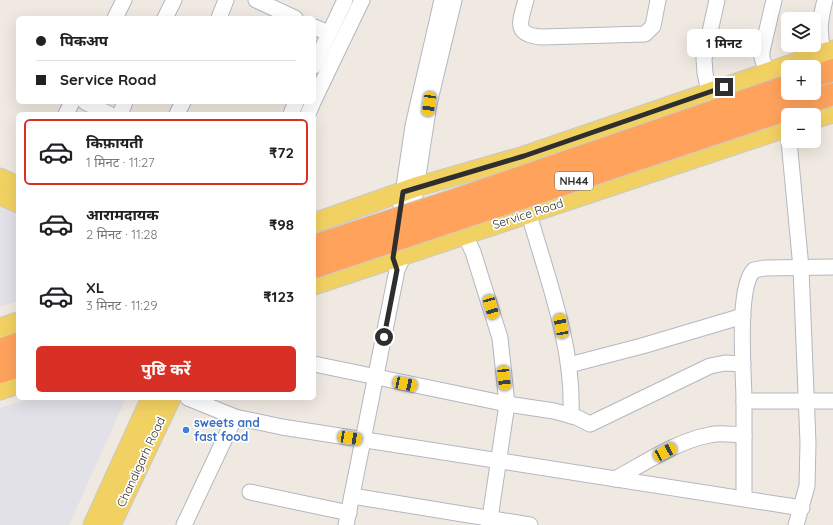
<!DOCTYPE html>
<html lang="hi">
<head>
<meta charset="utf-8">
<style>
	:root { --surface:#fff; --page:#f6f6f6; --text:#202124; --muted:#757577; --line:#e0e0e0; --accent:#d93025 }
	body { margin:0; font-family:Quicksand,"Noto Sans Devanagari",sans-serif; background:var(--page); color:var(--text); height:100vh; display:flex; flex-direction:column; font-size:15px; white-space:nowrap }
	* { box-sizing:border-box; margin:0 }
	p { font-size:13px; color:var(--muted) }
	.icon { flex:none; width:22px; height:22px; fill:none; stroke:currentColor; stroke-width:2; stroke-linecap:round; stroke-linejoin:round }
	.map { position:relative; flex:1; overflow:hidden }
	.sheet { position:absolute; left:16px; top:112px; width:300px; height:288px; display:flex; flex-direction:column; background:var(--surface); border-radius:6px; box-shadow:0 4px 16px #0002 }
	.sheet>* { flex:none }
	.guide { position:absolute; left:16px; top:16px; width:300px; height:88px; border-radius:6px; box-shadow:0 4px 16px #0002; display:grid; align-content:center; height:88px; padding:0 20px; background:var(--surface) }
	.tools { position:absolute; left:781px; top:12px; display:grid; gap:8px }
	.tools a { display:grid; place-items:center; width:40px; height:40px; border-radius:6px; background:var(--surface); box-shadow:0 4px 16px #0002; font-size:20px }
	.end { position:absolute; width:18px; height:18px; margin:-9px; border:5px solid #2e2e2e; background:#fff; box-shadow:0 0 0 2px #fff }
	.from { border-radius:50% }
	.bubble { position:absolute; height:28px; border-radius:6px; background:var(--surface); box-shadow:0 4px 16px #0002; font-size:13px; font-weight:700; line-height:28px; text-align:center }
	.car { position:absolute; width:12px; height:24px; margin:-12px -6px; border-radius:5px; box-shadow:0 0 3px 1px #0007; background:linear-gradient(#f5c518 24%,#345 0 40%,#f5c518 0 76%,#345 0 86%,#f5c518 0) }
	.guide b { display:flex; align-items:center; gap:14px; height:38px; font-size:15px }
	.guide b+b { border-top:1px solid var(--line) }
	.guide i { width:10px; height:10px; background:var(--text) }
	ul { padding:7px 0 0; list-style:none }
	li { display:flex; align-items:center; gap:12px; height:66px; margin:0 8px 6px; padding:0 12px; border:2px solid transparent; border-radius:6px }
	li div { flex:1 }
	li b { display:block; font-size:15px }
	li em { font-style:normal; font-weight:700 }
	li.active { border-color:var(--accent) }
	li>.icon { width:36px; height:36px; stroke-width:1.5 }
	.primary-button { display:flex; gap:8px; margin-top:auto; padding:8px 20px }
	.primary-button a { flex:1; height:46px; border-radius:6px; background:var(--accent); color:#fff; font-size:16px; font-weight:700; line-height:46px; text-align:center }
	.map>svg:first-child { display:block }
	.industrial { fill:#e3e1e8 }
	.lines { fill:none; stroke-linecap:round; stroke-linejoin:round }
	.minor-casing { stroke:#b4b7c1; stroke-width:17 }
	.major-casing { stroke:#c9c9c9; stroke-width:21 }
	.highway-casing { stroke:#c9c9c9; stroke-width:24 }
	.minor { stroke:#fff; stroke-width:15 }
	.major { stroke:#f2d163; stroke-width:19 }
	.highway { stroke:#ffa35c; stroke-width:22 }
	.highway-bridge-casing { stroke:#c9c9c9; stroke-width:24; stroke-linecap:butt }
	.highway-bridge { stroke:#ffa35c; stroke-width:22 }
	.route { stroke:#2e2e2e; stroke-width:5 }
	.shop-dot { fill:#3f7fe0; stroke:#fff; stroke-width:1.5 }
	.labels { text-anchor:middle; stroke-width:3.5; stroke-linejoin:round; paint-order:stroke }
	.shield { fill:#fff; stroke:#6d6d6d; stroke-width:1 }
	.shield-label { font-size:11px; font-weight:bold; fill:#2e2e2e }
	.street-label { font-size:12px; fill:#2e2e2e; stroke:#fff }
	.shop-label { font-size:12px; font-weight:bold; fill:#366cbe; stroke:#fff; text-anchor:start }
</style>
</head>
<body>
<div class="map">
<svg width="833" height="525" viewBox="0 0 833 525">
	<rect width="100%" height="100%" fill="#efe9e1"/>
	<!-- industrial -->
	<g class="industrial">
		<path d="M0,205L18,213V301L0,307Z"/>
		<path d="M31,398H126L69,525H0V408Z"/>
	</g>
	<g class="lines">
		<defs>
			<g id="minor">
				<path d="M256,0L295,18"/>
				<path d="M526,0C520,22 513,35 542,37L645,34L653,26L658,0"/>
				<path d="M115,18L124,0"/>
				<path d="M165,18L174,0"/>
				<path d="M219,18L226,0"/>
				<path d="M314,27L329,33"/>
				<path d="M824,53C818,34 820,19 825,0"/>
				<path d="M314,66L345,0"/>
				<path d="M767,72L762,58V51L774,0"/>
				<path d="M709,92L705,73L704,59L717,0"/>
				<path d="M314,100L362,0"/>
				<path d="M85,102L109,114"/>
				<path d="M66,114L72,102"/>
				<path d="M120,114L125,102"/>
				<path d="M177,114L183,102"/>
				<path d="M291,114L296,102"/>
				<path d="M308,114L313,102"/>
				<path d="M789,141L801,268L808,443L807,486L796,525"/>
				<path d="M529,214C548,281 574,346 571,416"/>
				<path d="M411,221L429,104L454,0"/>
				<path d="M398,227L413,126L442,0"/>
				<path d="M465,235L473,252L500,338L507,404L489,525"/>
				<path d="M833,267L765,268L754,270C736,287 744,375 744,401H833"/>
				<path d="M314,364L507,404L554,411L576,417L590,424L710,366L725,363L743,364"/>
				<path d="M569,365L642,346L743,316"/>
				<path d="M188,398L235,417"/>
				<path d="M615,479C645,463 676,441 710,435C721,432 733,435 744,435"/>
				<path d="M250,492L349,513"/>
				<path d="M352,496L530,525"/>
				<path d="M744,498V401"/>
				<path d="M184,525L235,417L282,427L802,508"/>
				<path d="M346,525L397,270L407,248"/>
			</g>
			<g id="major">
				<path d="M814,119L833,113"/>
				<path d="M0,178L18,186"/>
				<path d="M0,195L18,203"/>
				<path d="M314,223L416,187L524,156L833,50"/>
				<path d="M314,285L788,127"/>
				<path d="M0,328L18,322"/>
				<path d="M0,390L18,384"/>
				<path d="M93,525L151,398"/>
				<path d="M111,525L171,398"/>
			</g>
			<g id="highway">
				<path d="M814,77L833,70"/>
				<path d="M0,350L18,344"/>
				<path d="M0,372L18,366"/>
			</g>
		</defs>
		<!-- minor casing -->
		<use href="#minor" class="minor-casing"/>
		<!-- major casing -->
		<use href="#major" class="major-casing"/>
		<!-- highway casing -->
		<use href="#highway" class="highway-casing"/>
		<!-- minor -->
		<use href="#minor" class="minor"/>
		<!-- major -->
		<use href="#major" class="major"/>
		<!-- highway -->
		<use href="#highway" class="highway"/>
		<defs>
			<g id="highway-bridge">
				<path d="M314,246L464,197L788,86"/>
				<path d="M314,267L833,94"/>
			</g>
		</defs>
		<!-- highway-bridge casing -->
		<use href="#highway-bridge" class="highway-bridge-casing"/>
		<!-- highway-bridge -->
		<use href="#highway-bridge" class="highway-bridge"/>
	</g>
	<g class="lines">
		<!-- route -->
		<path class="route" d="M384,337L397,270L393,258L403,192L524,156L724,87"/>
	</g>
	<!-- markers -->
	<circle class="shop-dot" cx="186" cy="430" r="4"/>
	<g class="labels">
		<!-- shield labels -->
		<rect class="shield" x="555" y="172" width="38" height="18" rx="3"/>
		<g class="shield-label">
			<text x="574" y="185">NH44</text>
		</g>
		<!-- street labels -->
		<g class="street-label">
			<text transform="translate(528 214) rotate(-18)" y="4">Service Road</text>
			<text transform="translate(141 462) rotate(-65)" y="4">Chandigarh Road</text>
		</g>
		<!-- shop labels -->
		<g class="shop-label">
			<text x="194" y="427">sweets and<tspan x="194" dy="14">fast food</tspan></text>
		</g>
	</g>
</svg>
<div class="tools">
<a><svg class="icon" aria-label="layers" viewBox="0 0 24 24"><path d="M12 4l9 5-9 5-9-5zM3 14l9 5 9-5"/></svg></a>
<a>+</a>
<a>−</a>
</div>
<i class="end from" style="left:384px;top:337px"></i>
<i class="end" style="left:724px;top:87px"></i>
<div class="bubble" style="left:687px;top:29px;width:74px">1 मिनट</div>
<i class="car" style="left:429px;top:104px;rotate:188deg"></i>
<i class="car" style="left:491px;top:307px;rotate:164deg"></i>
<i class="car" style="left:561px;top:326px;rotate:349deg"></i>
<i class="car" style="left:504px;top:378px;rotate:174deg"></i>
<i class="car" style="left:405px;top:384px;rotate:102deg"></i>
<i class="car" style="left:350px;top:438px;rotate:99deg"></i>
<i class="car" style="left:665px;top:452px;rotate:62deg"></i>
<div class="guide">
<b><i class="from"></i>पिकअप</b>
<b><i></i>Service Road</b>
</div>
<section class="sheet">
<ul>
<li class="active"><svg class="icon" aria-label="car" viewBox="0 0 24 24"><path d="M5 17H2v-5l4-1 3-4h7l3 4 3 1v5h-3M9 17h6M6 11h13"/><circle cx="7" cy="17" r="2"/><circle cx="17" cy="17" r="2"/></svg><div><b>किफ़ायती</b><p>1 मिनट · 11:27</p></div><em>₹72</em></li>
<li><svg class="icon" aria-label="car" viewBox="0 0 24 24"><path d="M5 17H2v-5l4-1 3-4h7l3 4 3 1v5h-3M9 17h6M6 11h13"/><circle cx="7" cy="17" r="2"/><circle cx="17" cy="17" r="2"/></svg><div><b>आरामदायक</b><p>2 मिनट · 11:28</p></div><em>₹98</em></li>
<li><svg class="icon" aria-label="car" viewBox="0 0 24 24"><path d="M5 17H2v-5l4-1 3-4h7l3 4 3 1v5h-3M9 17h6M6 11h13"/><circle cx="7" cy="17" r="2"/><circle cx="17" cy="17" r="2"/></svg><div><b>XL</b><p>3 मिनट · 11:29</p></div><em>₹123</em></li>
</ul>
<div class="primary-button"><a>पुष्टि करें</a></div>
</section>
</div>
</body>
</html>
